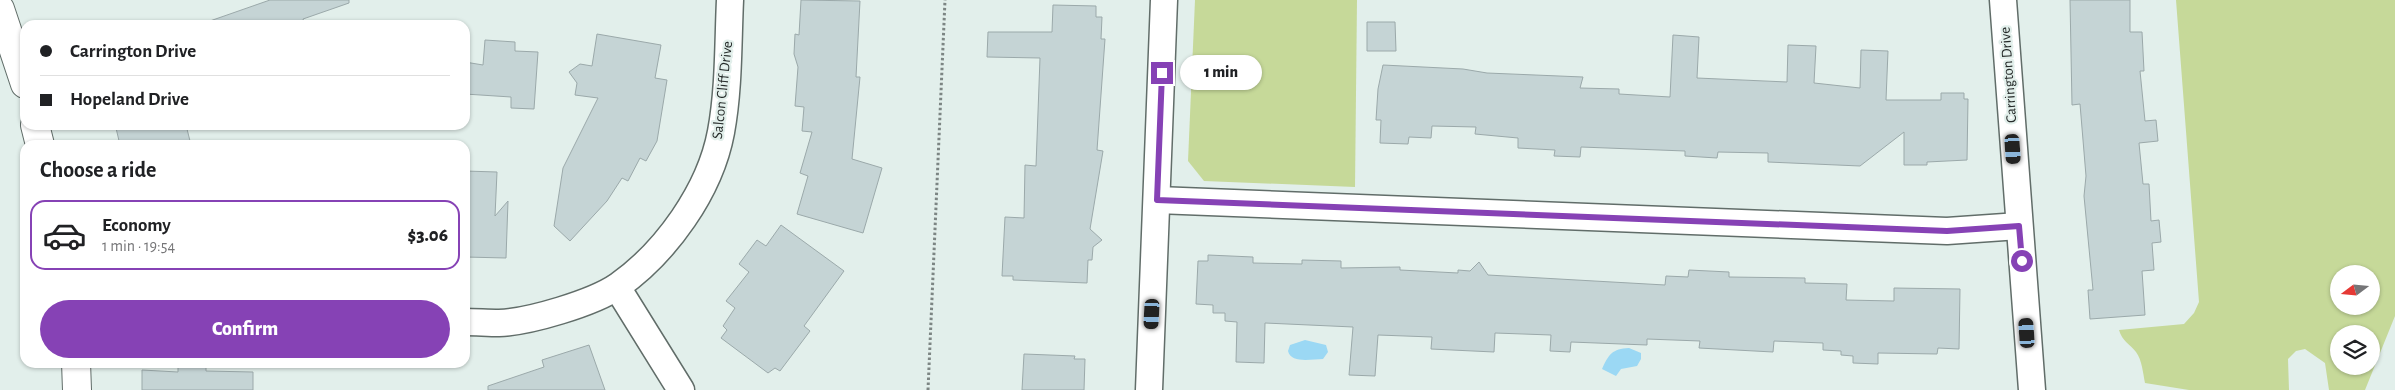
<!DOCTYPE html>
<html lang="en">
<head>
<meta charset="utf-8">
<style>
	:root { --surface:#fff; --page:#f2f2f2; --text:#202124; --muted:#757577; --line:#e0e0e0; --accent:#8642b5 }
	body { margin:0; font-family:"Alegreya Sans",sans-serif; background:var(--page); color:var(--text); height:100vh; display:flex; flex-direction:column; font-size:19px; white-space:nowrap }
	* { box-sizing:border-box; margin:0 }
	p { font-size:16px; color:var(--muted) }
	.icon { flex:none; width:28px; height:28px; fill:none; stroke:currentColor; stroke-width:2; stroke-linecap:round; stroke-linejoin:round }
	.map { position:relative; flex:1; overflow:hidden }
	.sheet { position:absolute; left:20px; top:140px; width:450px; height:228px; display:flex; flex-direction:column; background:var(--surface); border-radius:15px; box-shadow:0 1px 4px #0004 }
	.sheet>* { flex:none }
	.banner { position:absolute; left:20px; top:20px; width:450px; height:110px; border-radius:15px; box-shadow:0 1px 4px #0004; display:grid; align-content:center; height:110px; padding:0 20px; background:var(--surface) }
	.needle { width:32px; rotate:254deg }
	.buttons { position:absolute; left:2330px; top:265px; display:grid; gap:10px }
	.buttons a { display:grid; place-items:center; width:50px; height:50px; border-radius:50%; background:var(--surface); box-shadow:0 1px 4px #0004; font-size:25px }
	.end { position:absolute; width:22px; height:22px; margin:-11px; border:6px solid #8642b5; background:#fff; box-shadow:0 0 0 2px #fff }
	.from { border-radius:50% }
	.bubble { position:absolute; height:35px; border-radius:18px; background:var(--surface); box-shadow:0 1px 4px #0004; font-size:16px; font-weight:800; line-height:35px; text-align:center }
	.car { position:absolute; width:15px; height:30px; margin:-15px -8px; border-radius:6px; box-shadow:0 0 4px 1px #0007; background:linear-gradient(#222 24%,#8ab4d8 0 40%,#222 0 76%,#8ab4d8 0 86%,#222 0) }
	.banner b { display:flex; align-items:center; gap:18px; height:48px; font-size:19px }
	.banner b+b { border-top:1px solid var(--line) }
	.banner i { width:12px; height:12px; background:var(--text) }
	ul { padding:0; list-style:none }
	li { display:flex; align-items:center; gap:15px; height:70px; margin:0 10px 8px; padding:0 10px; border:2px solid transparent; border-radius:15px }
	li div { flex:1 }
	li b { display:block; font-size:19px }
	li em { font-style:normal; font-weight:800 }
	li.selected { border-color:var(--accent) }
	li>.icon { width:45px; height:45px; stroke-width:1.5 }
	h2 { padding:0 20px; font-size:22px; line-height:60px }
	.button { display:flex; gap:10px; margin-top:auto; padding:10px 20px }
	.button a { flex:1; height:58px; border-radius:30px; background:var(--accent); color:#fff; font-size:20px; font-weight:800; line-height:58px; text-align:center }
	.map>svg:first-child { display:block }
	.green { fill:#c6d999; fill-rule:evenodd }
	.water { fill:#9bd8f4 }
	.building { fill:#c5d4d5; stroke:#9ba9aa }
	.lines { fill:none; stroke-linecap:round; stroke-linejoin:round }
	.minor-casing { stroke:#616d69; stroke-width:29 }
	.tertiary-casing { stroke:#616d69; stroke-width:30 }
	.path { stroke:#7c8583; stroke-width:3; stroke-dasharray:2.5 2.5; stroke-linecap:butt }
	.minor { stroke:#fff; stroke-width:26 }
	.tertiary { stroke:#fff; stroke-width:28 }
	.route { stroke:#8642b5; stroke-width:6 }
	.labels { text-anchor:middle; stroke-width:4.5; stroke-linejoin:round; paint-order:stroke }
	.street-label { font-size:15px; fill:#262b2a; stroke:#e2efeb }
</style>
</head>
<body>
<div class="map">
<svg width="2395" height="390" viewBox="0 0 2395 390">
	<rect width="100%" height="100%" fill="#e2efeb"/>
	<!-- green -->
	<g class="green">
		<path d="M1195,0H1357L1355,187L1204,181L1188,161Z"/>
		<path d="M2176,0H2395V316L2365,390H2329L2325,363L2305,349L2296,351L2288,359L2289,390H2189L2145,383C2143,373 2142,360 2136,352C2130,344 2122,341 2119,330L2184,324L2194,313L2199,302ZM2339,274H2371V306H2339ZM2339,334H2371V366H2339Z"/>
	</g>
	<!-- water -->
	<g class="water">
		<path d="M1305,340L1326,345L1328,352L1323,359C1312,359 1291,364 1288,351L1290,345Z"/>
		<path d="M1629,348L1641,353V359L1637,366L1621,369L1616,376L1602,369C1609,354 1612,349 1629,348Z"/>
	</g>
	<!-- building -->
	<g class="building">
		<path d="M270,0H349V3L303,19L305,25H208L207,22Z"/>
		<path d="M801,0L860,1L856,77H860L852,159L882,168L863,233L797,214L808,176L800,173L812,132L802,131L804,107L795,106L798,67L794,54L795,34L799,35Z"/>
		<path d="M2070,0H2130V32H2142L2144,71H2140L2145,121L2156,120L2158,141L2139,143L2143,184H2149L2151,221L2159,220L2161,242L2152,243L2154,270L2142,271L2145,315L2090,319L2088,290H2093L2084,196L2086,176L2080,104L2072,105Z"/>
		<path d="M1053,5L1096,6V17H1102L1101,39H1105L1097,150L1103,151L1090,229L1102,240L1093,247L1092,260H1088L1087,283L1013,280V276H1002L1005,217L1024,218L1025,165L1036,166L1040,58L987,57L988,32H1052Z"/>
		<path d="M1367,22H1395L1396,51H1367Z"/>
		<path d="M597,34L661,45L655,78L667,80L657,141L646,161L640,158L628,181L622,178L607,201L570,241L554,226L563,168L598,98L575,95L577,83L569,72L580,64L592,66Z"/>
		<path d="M1673,35L1699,37L1697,78L1787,82L1788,45L1816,46L1814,83L1860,88L1861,50L1888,51L1886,100H1941V93H1964V99H1968L1967,160L1927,162V165H1904V132L1860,166L1768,162V153L1718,152L1717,158L1685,156V151L1581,147L1580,157L1554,156L1555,150L1518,148V138L1475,134L1476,127L1432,126L1431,138L1409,137L1408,144L1380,143L1381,120H1376L1378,89L1383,65L1463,69L1487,73L1583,77L1580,88L1619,89V94L1670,97Z"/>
		<path d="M485,40L515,42V51L538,52L534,109L511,108V97L465,94V62L483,65Z"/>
		<path d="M128,125H186L191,145H120L116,128Z"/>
		<path d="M465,171L497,172L495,216L508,201L506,258L465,257Z"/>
		<path d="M781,225L844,271L804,326L810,331L780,371L775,368L768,373L721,338L727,330L723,326L735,308L726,301L749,272L739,264L757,240L766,246Z"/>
		<path d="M1208,255L1253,257V263L1302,264V260L1341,261V268L1400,267V270L1458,273V270L1470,271L1479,262L1488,275L1665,285L1666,276L1688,277L1689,270L1729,272V277L1805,278V283L1847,284L1846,300L1894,301V288L1960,289L1959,349L1938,348L1937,354L1878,353V364L1853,363V356L1841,355V351L1823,350V343L1774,341L1773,352L1699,348L1700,341L1647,339V345L1571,342L1570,352L1550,351L1551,335L1495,333L1494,352L1431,349L1432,337L1378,335L1375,376L1349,375L1353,327L1265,323L1264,363L1236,362L1237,322L1225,321V313H1213V305L1196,304L1198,261H1208Z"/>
		<path d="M589,345L605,390H488V386L544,367L542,360Z"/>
		<path d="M1024,354L1075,356L1074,359H1085L1084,390H1022Z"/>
		<path d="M178,366L206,367V371L253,372V390H142V370L178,372Z"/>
	</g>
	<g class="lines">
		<defs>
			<g id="minor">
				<path d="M2003,0L2032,390"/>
				<path d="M1157,200L1947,231L2019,226"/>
				<path d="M617,287L681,390"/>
				<path d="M465,322C476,322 488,323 499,323C529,322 593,303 618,286C666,252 710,191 721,132C729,89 728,43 730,0"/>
				<path d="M1149,390L1164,0"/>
			</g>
			<g id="tertiary">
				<path d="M0,9L25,84"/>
				<path d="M35,125L40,145"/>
				<path d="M76,362L77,390"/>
			</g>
		</defs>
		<!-- minor casing -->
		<use href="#minor" class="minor-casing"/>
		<!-- tertiary casing -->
		<use href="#tertiary" class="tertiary-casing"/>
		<!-- path -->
		<path class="path" d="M928,390L945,0"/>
		<!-- minor -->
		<use href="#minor" class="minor"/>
		<!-- tertiary -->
		<use href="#tertiary" class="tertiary"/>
	</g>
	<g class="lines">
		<!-- route -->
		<path class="route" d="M1162,73L1157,200L1947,231L2019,226L2022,261"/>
	</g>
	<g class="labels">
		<!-- street labels -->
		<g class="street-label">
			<text transform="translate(2008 75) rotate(-94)" y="5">Carrington Drive</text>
			<text transform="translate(722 90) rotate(-84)" y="5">Salcon Cliff Drive</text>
		</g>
	</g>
</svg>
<div class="buttons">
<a><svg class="needle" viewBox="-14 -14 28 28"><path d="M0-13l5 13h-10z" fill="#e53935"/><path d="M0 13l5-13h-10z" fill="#757577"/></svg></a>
<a><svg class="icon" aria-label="layers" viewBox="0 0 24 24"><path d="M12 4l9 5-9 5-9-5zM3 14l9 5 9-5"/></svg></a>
</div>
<i class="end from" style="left:2022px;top:261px"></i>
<i class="end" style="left:1162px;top:73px"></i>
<div class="bubble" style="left:1180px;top:55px;width:82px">1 min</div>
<i class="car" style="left:2013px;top:149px;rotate:176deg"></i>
<i class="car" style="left:1152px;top:314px;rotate:183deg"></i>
<i class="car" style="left:2027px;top:333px;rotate:356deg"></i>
<div class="banner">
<b><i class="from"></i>Carrington Drive</b>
<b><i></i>Hopeland Drive</b>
</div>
<section class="sheet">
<h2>Choose a ride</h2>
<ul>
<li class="selected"><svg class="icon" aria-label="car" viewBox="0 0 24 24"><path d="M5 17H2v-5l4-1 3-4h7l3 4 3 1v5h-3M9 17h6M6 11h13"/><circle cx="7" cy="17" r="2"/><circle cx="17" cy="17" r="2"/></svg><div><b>Economy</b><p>1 min · 19:54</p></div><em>$3.06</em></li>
</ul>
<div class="button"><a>Confirm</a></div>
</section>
</div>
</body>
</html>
